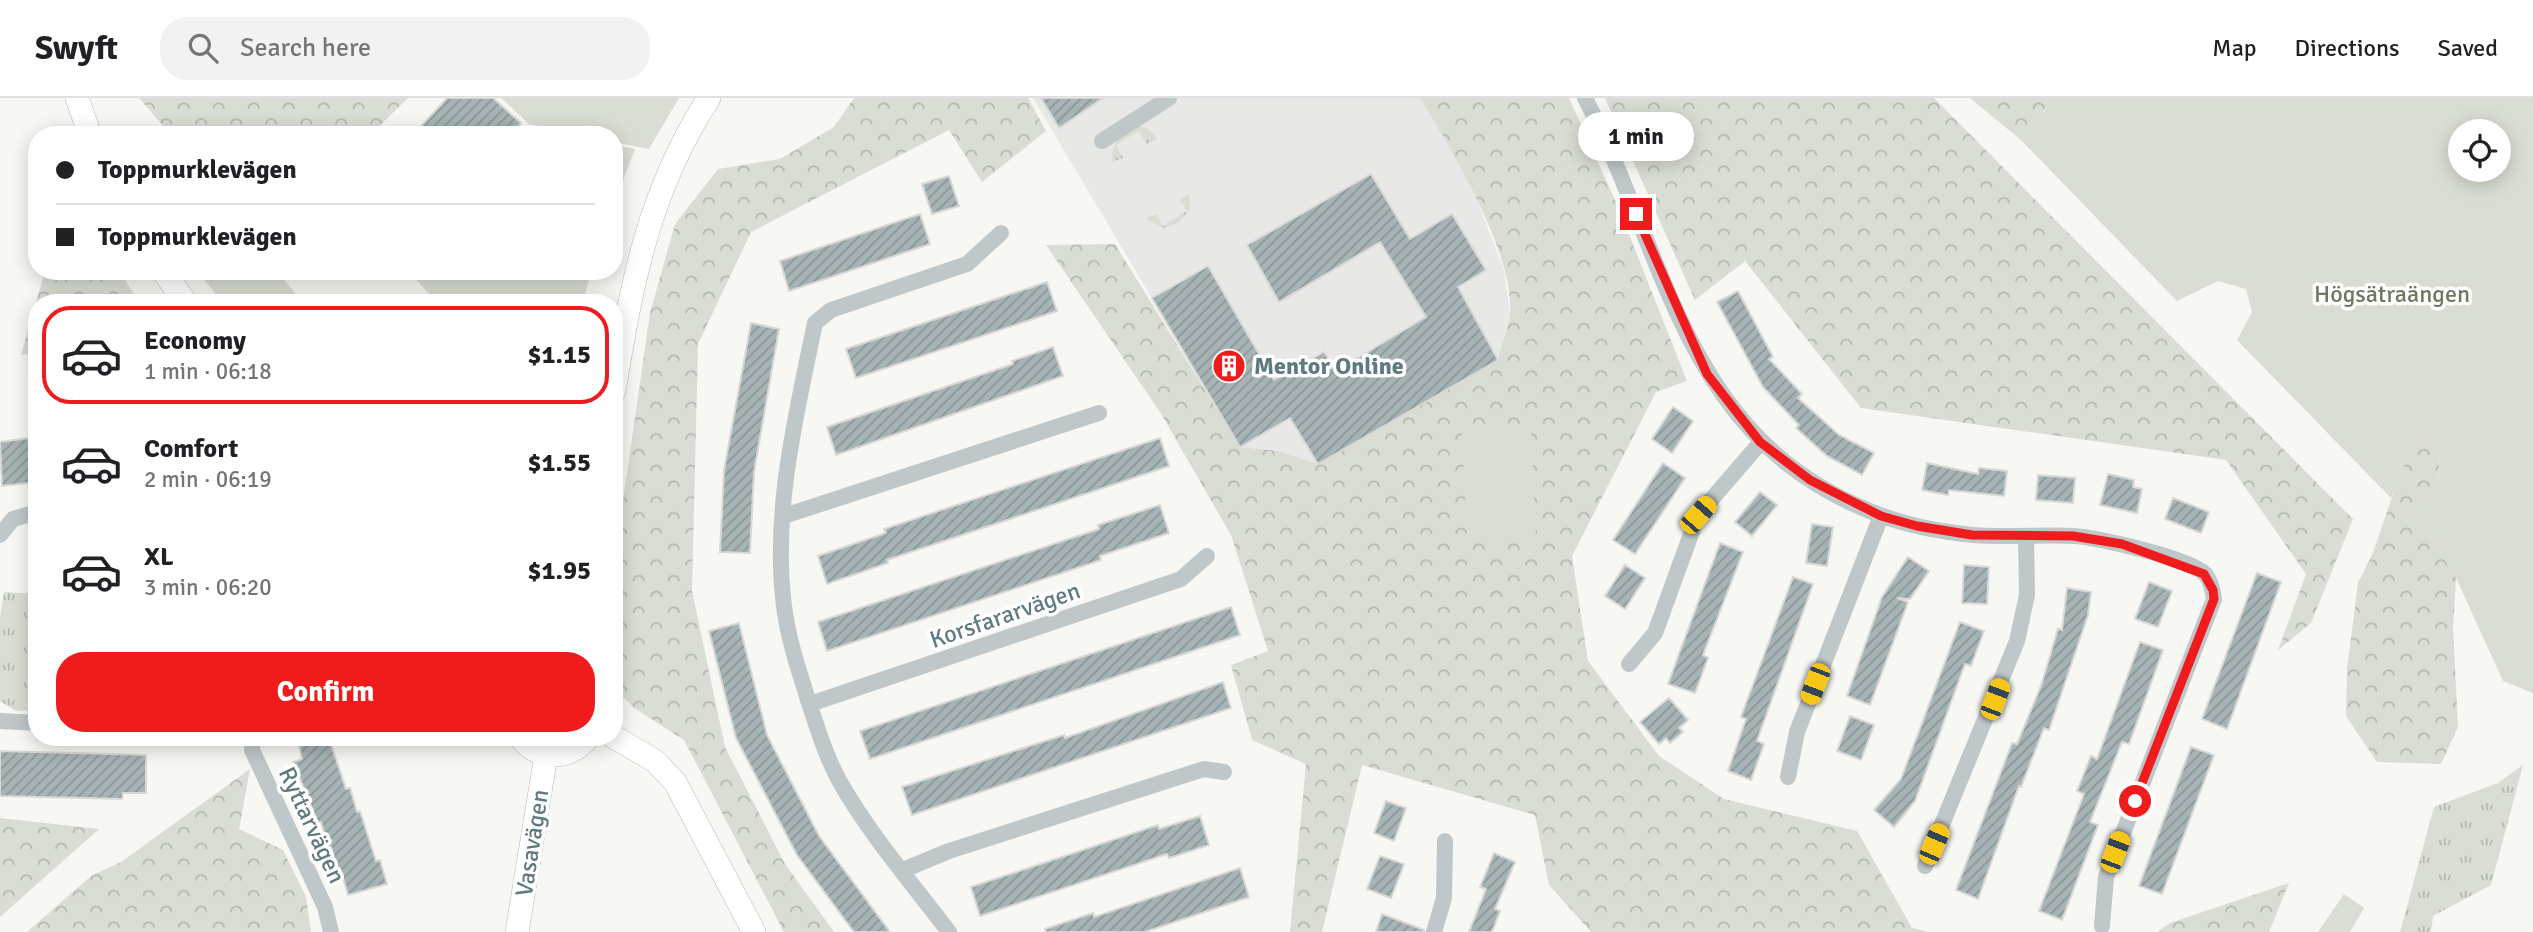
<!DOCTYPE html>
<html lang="en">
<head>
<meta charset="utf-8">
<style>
	:root { --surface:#fff; --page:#f2f2f2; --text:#202124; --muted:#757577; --line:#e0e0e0; --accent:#f01b1d }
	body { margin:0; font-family:Signika,sans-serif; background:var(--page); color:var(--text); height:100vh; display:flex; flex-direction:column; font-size:26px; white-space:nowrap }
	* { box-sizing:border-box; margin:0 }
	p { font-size:23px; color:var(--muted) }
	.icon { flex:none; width:38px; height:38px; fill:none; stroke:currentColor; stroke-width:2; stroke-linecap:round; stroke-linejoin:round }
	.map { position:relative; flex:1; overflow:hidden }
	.side { position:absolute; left:28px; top:196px; width:595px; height:452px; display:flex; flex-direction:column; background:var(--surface); border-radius:28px; box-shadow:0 4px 18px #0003 }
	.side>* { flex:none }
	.hud { position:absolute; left:28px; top:28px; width:595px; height:154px; border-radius:28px; box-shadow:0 4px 18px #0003; display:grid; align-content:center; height:154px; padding:0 28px; background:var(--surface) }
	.tools { position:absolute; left:2448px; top:21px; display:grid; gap:14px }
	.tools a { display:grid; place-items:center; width:63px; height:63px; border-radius:50%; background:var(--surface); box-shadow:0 4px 18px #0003; font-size:35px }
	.end { position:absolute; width:32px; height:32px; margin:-16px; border:9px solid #f01b1d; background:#fff; box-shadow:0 0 0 4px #fff }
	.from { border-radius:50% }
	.bubble { position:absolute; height:49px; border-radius:24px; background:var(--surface); box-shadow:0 4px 18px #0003; font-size:23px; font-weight:800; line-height:49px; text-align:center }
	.car { position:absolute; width:21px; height:42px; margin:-21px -10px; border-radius:9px; box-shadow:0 0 5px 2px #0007; background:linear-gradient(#f5c518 24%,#345 0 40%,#f5c518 0 76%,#345 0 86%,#f5c518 0) }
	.hud b { display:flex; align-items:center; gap:24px; height:66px; font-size:26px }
	.hud b+b { border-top:2px solid var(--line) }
	.hud i { width:18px; height:18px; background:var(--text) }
	ul { padding:12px 0 0; list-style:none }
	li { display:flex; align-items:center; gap:21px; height:98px; margin:0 14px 10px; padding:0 14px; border:4px solid transparent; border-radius:28px }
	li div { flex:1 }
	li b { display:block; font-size:26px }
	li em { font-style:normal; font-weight:800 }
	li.selected { border-color:var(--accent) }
	li>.icon { width:63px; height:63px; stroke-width:1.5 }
	.action { display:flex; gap:14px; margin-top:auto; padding:14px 28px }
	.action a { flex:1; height:80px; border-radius:28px; background:var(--accent); color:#fff; font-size:28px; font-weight:800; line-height:80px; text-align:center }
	header { display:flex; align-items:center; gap:42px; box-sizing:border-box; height:98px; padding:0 35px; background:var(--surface); border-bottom:2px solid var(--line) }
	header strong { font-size:33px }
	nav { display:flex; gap:38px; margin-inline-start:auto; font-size:24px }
	.search { width:490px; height:63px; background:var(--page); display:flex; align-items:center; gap:18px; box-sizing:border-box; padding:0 24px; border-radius:28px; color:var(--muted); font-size:26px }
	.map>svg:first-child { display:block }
	.built { fill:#e8e8e7 }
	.grass { fill:url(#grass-tufts) }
	.forest { fill:url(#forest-crowns) }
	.park { fill:#d9ddd3; fill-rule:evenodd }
	.building { fill:url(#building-hatch); stroke:#d9d8d6; stroke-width:2 }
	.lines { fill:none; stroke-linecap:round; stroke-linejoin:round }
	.secondary-casing { stroke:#b2bbbe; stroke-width:24 }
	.street { stroke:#c0c7c9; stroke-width:16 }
	.secondary { stroke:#fff; stroke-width:23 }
	.route { stroke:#f01b1d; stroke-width:9 }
	.labels { text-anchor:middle; stroke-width:7; stroke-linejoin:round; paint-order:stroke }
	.park-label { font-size:24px; fill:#6a795f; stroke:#fff }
	.poi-label { font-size:24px; font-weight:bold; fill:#607a81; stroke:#fff; text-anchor:start }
	.street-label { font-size:24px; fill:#607a81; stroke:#fff }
</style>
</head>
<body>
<header>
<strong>Swyft</strong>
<div class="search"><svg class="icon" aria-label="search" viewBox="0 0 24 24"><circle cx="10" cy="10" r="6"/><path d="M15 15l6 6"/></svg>Search here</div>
<nav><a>Map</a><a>Directions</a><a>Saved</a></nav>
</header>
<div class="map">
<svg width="2533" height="834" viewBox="0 0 2533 834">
	<defs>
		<pattern id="grass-tufts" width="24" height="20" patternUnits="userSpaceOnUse" patternTransform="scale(1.75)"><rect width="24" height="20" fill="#d9ddd3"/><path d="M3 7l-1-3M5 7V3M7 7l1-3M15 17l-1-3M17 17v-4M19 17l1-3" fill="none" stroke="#b3b8b1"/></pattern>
		<pattern id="forest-crowns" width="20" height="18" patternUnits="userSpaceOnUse" patternTransform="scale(1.75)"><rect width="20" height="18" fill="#d9ddd3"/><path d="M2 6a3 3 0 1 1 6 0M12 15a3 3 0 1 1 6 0" fill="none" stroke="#b3b8b1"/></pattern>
		<pattern id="building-hatch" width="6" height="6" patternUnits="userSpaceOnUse" patternTransform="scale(1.75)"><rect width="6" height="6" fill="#a6b4b6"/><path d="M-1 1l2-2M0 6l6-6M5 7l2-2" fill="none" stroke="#8b9799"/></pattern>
	</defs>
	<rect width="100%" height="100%" fill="#f7f7f4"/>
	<!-- built -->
	<path class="built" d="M1033,0H1420L1445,37L1478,104L1504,173L1510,215L1498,262L1318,366L1278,353L1240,349Z"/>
	<!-- grass -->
	<g class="grass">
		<path d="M1140,28L1149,31L1157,41L1147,46L1139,33L1116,47L1123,60L1113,64C1108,45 1125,34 1140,28Z"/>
		<path d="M1189,96L1190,111L1178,125L1163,130L1146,121L1156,116L1163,128L1187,113L1180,102Z"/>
		<path d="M4,494L37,496V612L16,613L0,603V519Z"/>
		<path d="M2523,667L2491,787L2433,818L2431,834H2400L2434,709L2498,685Z"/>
	</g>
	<!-- forest -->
	<g class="forest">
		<path d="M139,0H408L370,37H171Z"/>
		<path d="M854,0H1028L1046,33L982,84L949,32L751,134L698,246L692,493L725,649L785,766L834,834H784L684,642L634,610L614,590V466L650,215L675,126L718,71L780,61L834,29Z"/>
		<path d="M1420,0H1569L1619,111L1687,283L1656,294L1572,458L1588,563L1659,658L1724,701L1857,733L1912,830L1929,834H1591L1549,787L1535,717L1362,667L1322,834H1290L1306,666L1252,642L1231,567L1268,553L1231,437L1160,314L1046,147L1115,146L1240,349L1278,353L1318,366L1498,262C1501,247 1508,230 1510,215C1514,154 1451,51 1420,0Z"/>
		<path d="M1605,0H1934L2353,421L2311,525L2278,552L2306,476L2226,362L1861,310L1745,163L1695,202Z"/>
		<path d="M1970,0H2054L2021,42Z"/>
		<path d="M45,173H119L136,199L129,205H37V255L21,257Z"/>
		<path d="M2418,336L2440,354L2438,387L2415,414L2456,480L2453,530L2458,629L2441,666L2377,664L2346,618L2347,572L2358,485L2373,455L2404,364Z"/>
		<path d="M250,671L239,731L283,752L306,799L311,834H27L91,778L121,764Z"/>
		<path d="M0,720L99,731L0,819Z"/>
		<path d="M2289,785L2269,834H2157L2170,825Z"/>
	</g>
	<!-- park -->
	<g class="park">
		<path d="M501,0H679L649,51L614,44V37H580L529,26Z"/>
		<path d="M2054,0H2533V595L2503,583L2456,480L2415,414L2438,387L2440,354L2418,336L2391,400L2237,242L2252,214L2246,191L2218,183L2177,203L2021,42ZM2460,33H2499V72H2460Z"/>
		<path d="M614,47L635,51L614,105Z"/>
		<path d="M197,173H277L303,205H223Z"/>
		<path d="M415,173H591L583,205H444L430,197L414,179Z"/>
		<path d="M1531,332L1536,438L1467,441L1462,334Z"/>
		<path d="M2344,796L2364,810L2350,834H2318Z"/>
	</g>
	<!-- building -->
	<g class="building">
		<path d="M447,0H493L521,25L510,37H413Z"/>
		<path d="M1041,0H1103L1059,30Z"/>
		<path d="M1371,76L1410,141L1452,116L1486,172L1458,189L1498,262L1318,366L1290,320L1240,349L1152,200L1208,168L1274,282L1324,254L1336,273L1426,219L1380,144L1279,204L1247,147Z"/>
		<path d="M949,78L959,108L932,116L922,86Z"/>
		<path d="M920,116L930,146L789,193L780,163Z"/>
		<path d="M1047,184L1057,213L856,280L846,251Z"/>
		<path d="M1738,193L1773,259L1769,261L1802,296L1798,300L1839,337L1874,355L1862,377L1827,358L1796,330L1799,327L1763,289L1717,204Z"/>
		<path d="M751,225L779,231L754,374L750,455L720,454L724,372Z"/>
		<path d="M1053,249L1063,278L836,357L827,329L1013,266L1012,263Z"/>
		<path d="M1673,309L1693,323L1672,355L1652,341Z"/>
		<path d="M37,339V384L2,388L0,344Z"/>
		<path d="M1160,340L1169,368L887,462L888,465L827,486L818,458L886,435L884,431Z"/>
		<path d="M1663,365L1685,380L1635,456L1613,442Z"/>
		<path d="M1927,365L1978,376L1979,370L2007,373L2004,398L1949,392L1948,397L1922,392Z"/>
		<path d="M2108,376L2134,382L2133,389L2142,391L2137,415L2100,407Z"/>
		<path d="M2038,377L2075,380L2073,405L2036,402Z"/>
		<path d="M1760,394L1777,407L1752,438L1735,424Z"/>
		<path d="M2173,400L2209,414L2201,435L2165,421Z"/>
		<path d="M1160,407L1169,435L1100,458L1101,462L827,553L818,524L1099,431L1098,427Z"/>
		<path d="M1812,426L1833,429L1827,468L1806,465Z"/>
		<path d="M1720,445L1743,454L1703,557L1708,560L1695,595L1668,586Z"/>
		<path d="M1908,459L1929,473L1910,501L1897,500L1908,504L1870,607L1847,598L1882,499Z"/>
		<path d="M1625,467L1645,480L1625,511L1605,498Z"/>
		<path d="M1964,467L1989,469L1987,506L1962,505Z"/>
		<path d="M2257,475L2281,484L2227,631L2202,621Z"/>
		<path d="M1793,479L1813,486L1757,643L1764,646L1751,682L1728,673L1746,621L1741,619Z"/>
		<path d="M2149,484L2172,493L2158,529L2135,521Z"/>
		<path d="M2067,490L2091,494L2088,517L2049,632L2044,630L2021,689L2019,688L1978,801L1956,792L2012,645L2017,646L2041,588L2058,531L2062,532Z"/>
		<path d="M1231,509L1240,537L870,661L860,633Z"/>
		<path d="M1960,524L1984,533L1971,568L1965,566L1915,703L1894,729L1874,712L1901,681Z"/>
		<path d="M739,525L767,637L819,738L890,834H854L797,757L736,640L709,533Z"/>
		<path d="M2140,544L2163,552L2129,646L2122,644L2090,724L2098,727L2062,822L2039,813L2084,696L2077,693L2091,658L2097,661Z"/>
		<path d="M1223,584L1231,610L912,717L902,689L1064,637L1065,640Z"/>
		<path d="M1669,600L1688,622L1679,630L1683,634L1670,645L1666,640L1659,646L1640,624Z"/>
		<path d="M1850,618L1874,627L1861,662L1837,653Z"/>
		<path d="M329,640L346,691L350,690L357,714L360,713L376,763L380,762L387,786L348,797L341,773L338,774L331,749H328L321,724L318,725L293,664L302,661L299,648Z"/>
		<path d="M2191,649L2214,657L2162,796L2139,788Z"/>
		<path d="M0,653L146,657V695H123L122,701L0,698Z"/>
		<path d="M1386,703L1406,710L1394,743L1374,735Z"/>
		<path d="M1200,718L1209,747L1169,760L1167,756L980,818L971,789L1158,727L1159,731Z"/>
		<path d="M1494,755L1515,764L1495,811L1500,813L1492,834H1469L1486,791L1480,789Z"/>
		<path d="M1380,758L1404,766L1391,800L1367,791Z"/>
		<path d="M1240,770L1249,799L1145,834H1046L1045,831L1093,815L1094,819Z"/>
		<path d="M1382,816L1424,832V834H1376Z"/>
	</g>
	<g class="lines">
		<defs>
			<g id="secondary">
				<path d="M77,0L90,37"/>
				<path d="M163,173L186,205"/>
				<path d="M614,293C632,185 648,94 709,0"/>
				<path d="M520,639C538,663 570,663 588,639"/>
				<path d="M614,639L655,663L675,684L754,834"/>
				<path d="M517,834L546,657"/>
			</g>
		</defs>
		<!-- secondary casing -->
		<use href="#secondary" class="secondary-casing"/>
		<!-- street -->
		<g class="street">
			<path d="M1585,0C1670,164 1683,344 1880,417C1909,428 1943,434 1973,437C2007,440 2040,436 2074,438C2099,440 2189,460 2205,476C2211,483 2213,492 2214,501L2106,779L2102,828"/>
			<path d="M1102,43L1169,0"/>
			<path d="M784,418L1099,315"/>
			<path d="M0,437L13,421L37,414"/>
			<path d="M1629,566L1655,535L1698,417L1761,344"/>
			<path d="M810,606L1181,481L1207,458"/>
			<path d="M0,623L37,625"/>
			<path d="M253,639L252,652L325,809L331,834"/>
			<path d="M1788,679L1797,634L1881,418"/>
			<path d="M1925,768L2017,543L2027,497L2026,440"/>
			<path d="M903,772L949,753L1204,671L1224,674"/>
			<path d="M949,834C912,785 870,737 840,684C826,659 818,632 809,605C799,573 788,541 784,508C772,414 796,317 815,225L831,212L967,166L1001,135"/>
			<path d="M1434,834L1444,800L1445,743"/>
		</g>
		<!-- secondary -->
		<use href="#secondary" class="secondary"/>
	</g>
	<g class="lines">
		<!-- route -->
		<path class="route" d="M1636,116L1707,276L1760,344L1810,382L1881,418L1917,428L1972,437L2073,438L2122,446L2204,476L2213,492L2214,501L2135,703"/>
	</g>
	<!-- icons -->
	<defs>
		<symbol id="building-disc" viewBox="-11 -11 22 22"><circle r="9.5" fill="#f01b1d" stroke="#fff"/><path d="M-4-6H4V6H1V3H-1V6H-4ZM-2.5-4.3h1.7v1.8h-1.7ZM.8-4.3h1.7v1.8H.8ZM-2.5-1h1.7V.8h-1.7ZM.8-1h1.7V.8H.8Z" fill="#fff"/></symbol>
	</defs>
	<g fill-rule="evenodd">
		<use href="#building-disc" x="1210" y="249" width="38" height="38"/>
	</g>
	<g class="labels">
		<!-- park labels -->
		<g class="park-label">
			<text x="2392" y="204">Högsätraängen</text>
		</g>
		<!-- poi labels -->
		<g class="poi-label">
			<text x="1254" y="276">Mentor Online</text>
		</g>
		<!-- street labels -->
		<g class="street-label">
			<text transform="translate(1005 517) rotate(-19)" y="8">Korsfararvägen</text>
			<text transform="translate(312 727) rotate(65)" y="8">Ryttarvägen</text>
			<text transform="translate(532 745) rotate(-81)" y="8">Vasavägen</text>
		</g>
	</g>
</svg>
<div class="tools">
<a><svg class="icon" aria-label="locate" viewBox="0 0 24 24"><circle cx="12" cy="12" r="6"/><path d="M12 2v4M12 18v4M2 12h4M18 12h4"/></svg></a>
</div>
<i class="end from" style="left:2135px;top:703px"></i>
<i class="end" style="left:1636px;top:116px"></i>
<div class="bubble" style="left:1578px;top:14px;width:116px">1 min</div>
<i class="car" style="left:1698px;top:417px;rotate:41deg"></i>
<i class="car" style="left:1815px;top:586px;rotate:201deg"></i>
<i class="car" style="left:1995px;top:601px;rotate:21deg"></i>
<i class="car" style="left:1934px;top:746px;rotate:23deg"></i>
<i class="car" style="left:2115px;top:754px;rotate:21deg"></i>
<div class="hud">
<b><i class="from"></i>Toppmurklevägen</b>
<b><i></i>Toppmurklevägen</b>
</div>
<section class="side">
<ul>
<li class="selected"><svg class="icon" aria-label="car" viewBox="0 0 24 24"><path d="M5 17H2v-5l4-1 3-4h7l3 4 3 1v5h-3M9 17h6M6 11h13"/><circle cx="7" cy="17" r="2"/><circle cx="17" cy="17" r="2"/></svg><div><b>Economy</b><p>1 min · 06:18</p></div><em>$1.15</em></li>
<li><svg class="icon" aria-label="car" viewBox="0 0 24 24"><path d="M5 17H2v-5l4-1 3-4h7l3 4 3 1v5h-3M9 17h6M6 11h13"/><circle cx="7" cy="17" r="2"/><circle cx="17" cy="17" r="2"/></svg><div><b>Comfort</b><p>2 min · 06:19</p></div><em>$1.55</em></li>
<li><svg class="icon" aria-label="car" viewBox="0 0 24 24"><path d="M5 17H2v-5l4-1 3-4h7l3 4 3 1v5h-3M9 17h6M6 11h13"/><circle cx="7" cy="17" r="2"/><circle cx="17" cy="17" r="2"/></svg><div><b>XL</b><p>3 min · 06:20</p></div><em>$1.95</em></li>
</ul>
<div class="action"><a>Confirm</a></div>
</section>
</div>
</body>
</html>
